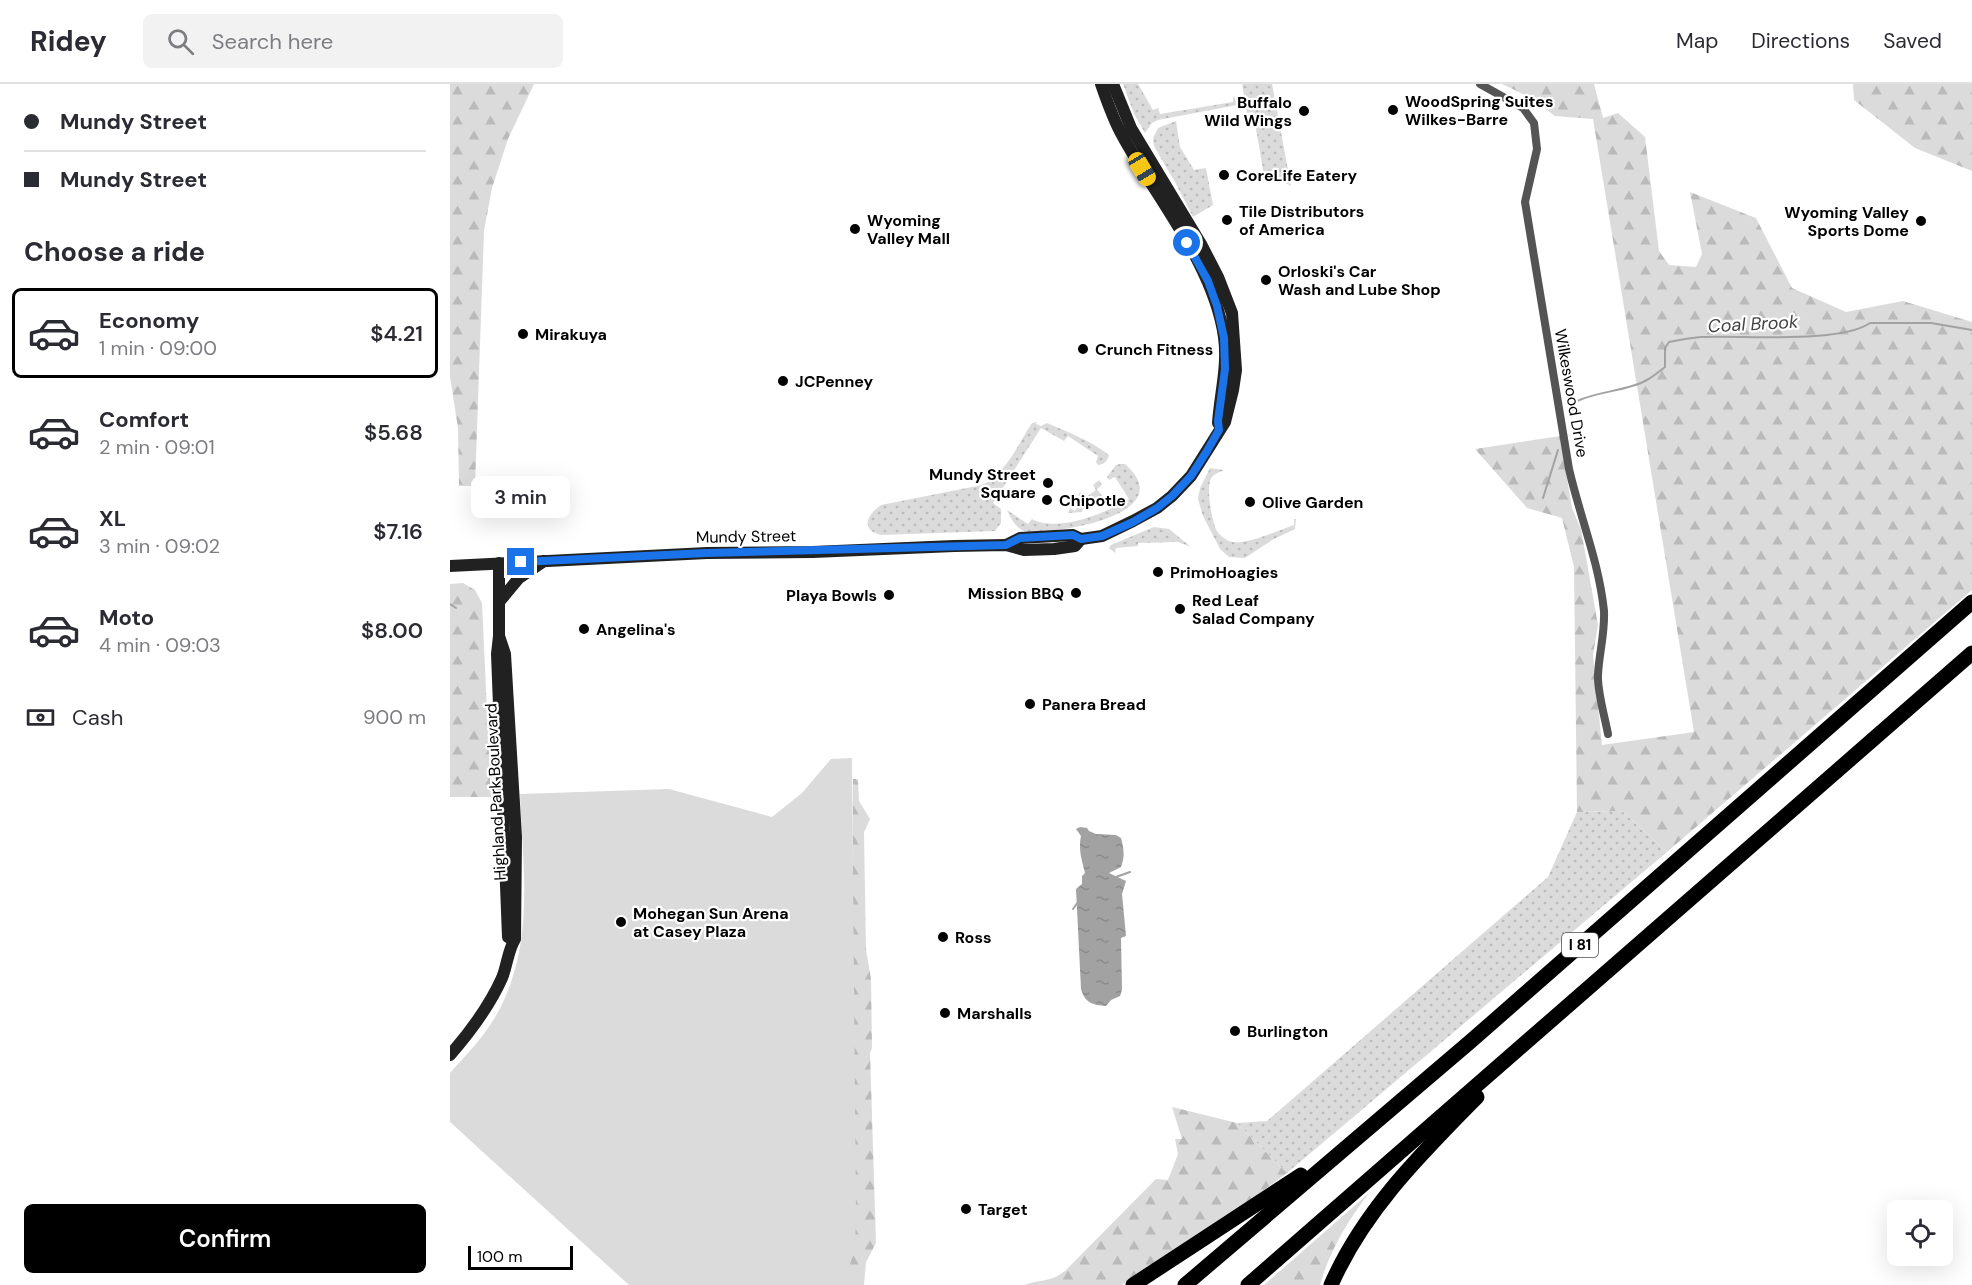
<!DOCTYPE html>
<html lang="en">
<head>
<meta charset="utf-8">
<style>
	:root { --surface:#fff; --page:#f2f2f3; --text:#2b2b33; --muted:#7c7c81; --line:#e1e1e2; --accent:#000 }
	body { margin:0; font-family:"DM Sans",sans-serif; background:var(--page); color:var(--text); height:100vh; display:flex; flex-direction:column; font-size:22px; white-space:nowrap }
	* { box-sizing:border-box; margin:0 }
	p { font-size:20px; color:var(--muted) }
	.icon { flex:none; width:33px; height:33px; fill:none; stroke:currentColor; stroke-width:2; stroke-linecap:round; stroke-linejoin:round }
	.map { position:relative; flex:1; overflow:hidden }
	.drawer { display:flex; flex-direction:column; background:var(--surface); width:450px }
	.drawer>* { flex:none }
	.hud { display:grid; align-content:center; height:132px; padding:0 24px; background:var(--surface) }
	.buttons { position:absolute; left:1437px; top:1116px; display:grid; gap:12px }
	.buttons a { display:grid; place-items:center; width:66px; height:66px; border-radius:9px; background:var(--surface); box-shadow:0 6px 24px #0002; font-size:30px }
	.scale { position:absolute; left:18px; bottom:15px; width:105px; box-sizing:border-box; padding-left:6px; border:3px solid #000; border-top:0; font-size:16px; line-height:21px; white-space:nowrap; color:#000; -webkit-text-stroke:4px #fff; paint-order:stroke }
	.end { position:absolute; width:27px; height:27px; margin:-14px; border:8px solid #1a73e8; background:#fff; box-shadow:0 0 0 3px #fff }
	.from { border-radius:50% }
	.bubble { position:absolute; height:42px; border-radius:9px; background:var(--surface); box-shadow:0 6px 24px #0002; font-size:20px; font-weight:600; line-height:42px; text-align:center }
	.car { position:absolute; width:18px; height:36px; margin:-18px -9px; border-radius:8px; box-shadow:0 0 4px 2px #0007; background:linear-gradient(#f5c518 24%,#345 0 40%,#f5c518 0 76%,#345 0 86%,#f5c518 0) }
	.hud b { display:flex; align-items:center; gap:21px; height:57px; font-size:22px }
	.hud b+b { border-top:2px solid var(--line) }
	.hud i { width:15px; height:15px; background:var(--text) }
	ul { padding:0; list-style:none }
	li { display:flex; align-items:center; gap:18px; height:90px; margin:0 12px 9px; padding:0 12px; border:3px solid transparent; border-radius:9px }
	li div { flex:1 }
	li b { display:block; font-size:22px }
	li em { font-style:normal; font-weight:600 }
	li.selected { border-color:var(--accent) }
	li>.icon { width:54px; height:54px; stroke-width:1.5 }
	h2 { padding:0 24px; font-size:27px; line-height:72px }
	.pay { display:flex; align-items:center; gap:15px; height:66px; padding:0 24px; font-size:22px }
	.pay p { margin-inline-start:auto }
	.action { display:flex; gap:12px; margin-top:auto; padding:12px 24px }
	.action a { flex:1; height:69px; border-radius:9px; background:var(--accent); color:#fff; font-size:24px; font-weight:600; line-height:69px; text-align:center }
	header { display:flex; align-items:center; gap:36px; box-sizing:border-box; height:84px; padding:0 30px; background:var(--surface); border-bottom:2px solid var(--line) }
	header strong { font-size:28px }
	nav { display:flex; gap:33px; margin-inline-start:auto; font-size:21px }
	.search { width:420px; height:54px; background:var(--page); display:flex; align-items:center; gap:15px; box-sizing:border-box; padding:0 21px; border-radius:9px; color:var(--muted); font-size:22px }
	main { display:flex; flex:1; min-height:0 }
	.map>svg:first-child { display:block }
	.grass { fill:url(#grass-dots) }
	.forest { fill:url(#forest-firs) }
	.park { fill:#dbdbdb }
	.water { fill:url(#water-ripples) }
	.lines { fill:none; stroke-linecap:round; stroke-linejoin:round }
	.stream { stroke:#a2a2a2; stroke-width:2 }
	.street { stroke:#545454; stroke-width:8 }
	.secondary { stroke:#212121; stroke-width:12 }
	.highway { stroke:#000; stroke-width:15 }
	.route { stroke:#1a73e8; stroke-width:8 }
	.poi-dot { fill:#000; stroke:#fff; stroke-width:2 }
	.labels { text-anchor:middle; stroke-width:4.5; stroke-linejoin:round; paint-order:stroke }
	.shield { fill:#fff; stroke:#4c4c4c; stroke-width:1.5 }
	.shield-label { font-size:15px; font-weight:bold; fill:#000 }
	.poi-label { font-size:16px; font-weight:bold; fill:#000; stroke:#fff; text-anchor:start }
	.street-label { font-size:16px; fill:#000; stroke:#fff }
	.water-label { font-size:18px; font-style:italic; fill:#434343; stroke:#fff }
</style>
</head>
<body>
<header>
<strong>Ridey</strong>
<div class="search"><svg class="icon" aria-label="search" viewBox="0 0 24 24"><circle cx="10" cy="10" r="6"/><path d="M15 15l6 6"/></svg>Search here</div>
<nav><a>Map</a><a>Directions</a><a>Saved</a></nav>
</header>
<main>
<section class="drawer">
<div class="hud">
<b><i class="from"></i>Mundy Street</b>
<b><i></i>Mundy Street</b>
</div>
<h2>Choose a ride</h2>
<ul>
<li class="selected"><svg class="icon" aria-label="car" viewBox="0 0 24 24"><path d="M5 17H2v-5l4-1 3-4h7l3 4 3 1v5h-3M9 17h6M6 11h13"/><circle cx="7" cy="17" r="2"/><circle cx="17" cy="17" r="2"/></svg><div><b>Economy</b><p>1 min · 09:00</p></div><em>$4.21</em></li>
<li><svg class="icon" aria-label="car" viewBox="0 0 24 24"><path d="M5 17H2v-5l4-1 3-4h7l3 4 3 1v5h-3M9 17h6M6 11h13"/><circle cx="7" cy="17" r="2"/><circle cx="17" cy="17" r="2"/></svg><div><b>Comfort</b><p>2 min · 09:01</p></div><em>$5.68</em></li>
<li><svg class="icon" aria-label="car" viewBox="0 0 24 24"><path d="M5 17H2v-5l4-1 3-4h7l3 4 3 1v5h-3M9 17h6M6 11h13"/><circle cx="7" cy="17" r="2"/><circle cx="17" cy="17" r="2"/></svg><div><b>XL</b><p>3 min · 09:02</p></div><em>$7.16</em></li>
<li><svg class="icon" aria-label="car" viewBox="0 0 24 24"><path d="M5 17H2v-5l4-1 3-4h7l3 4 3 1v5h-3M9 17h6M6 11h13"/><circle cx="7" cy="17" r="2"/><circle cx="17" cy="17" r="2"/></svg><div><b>Moto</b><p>4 min · 09:03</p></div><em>$8.00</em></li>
</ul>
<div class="pay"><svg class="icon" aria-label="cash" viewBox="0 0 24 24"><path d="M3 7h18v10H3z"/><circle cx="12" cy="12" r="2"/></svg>Cash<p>900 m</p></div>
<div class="action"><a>Confirm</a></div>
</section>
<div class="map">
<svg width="1522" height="1201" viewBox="0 0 1522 1201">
	<defs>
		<pattern id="grass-dots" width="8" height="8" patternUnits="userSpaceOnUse" patternTransform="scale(1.5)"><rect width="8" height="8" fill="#dbdbdb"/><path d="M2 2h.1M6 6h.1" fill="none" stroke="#bababa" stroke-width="1.8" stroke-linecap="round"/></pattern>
		<pattern id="forest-firs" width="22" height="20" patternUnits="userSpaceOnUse" patternTransform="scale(1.5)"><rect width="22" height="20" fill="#dbdbdb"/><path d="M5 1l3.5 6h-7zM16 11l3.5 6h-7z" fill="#bababa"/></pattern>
		<pattern id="water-ripples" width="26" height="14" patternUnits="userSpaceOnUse" patternTransform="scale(1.5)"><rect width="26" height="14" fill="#a2a2a2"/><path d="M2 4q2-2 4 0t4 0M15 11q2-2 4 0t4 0" fill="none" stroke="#8a8a8a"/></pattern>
	</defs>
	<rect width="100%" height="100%" fill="#fff"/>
	<!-- grass -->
	<g class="grass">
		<path d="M673,0H688L703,26L708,24L710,30L783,18L784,12L787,21L708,36L702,39L695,49L684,30Z"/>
		<path d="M792,0H822L841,102L822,92L809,98L813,85L803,28L797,29Z"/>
		<path d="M726,37L730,63L744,86L756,84L763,121L743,133L726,100L704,62L703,54L708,44Z"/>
		<path d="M587,338L586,340L591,342L597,339C618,348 641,357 659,371C658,376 654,381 648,381L646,378L648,372L618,352L614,357L591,344L543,419L551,425V439L545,447L431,451C409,445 418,430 431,421L532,401C556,390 568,360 582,339Z"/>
		<path d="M670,380H675C727,426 628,445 597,447C590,447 581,449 574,447C565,443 561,435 557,426L578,440L582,435C608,449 656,429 679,415L665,393L659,396L657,393L666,381Z"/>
		<path d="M760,384L774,386C770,388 764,390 762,393C755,401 762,439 767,447C770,452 776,456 782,458C797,461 829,446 844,441V435H846L845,445L822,456L795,474L779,473L770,465L753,432L748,415L750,404Z"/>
		<path d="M649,396L652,401L647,405L655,416L661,414L663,419L651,424V416L648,415L634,419L632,428L618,429L620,424L625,427L633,415L628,411L630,408L635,414L646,406L643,401Z"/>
		<path d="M704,443L719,445L741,463L728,458L688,459V462L666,464L665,469L659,464L661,461Z"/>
		<path d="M1172,727L1217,768L837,1089L787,1039L817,1037L1098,793L1127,728Z"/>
	</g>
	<!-- forest -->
	<g class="forest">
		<path d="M0,0H84L58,55L42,104L34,147L25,402H9L8,344L0,293Z"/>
		<path d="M1052,0H1144L1153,34L1168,29L1195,53L1209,167L1219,181L1246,183L1252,170L1240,108L1306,134L1342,204L1396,228L1453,217L1522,238V506L1217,768L1172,727L1127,728L1124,483L1112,434L1077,424L1025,365L1110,352L1122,424L1131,445L1148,541L1143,571L1152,661L1244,648L1143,35L1105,32L1081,14Z"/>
		<path d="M1403,0H1522V87L1465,64L1404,16Z"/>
		<path d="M13,499L25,506L32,519L41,713H0V500Z"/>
		<path d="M403,695H408L409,717L420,735L414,748L416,866L421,895L422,964L420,969L426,1159L416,1178L414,1201H370L402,877Z"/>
		<path d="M722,1023L787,1039L837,1089L780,1131L672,1201H574C591,1195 599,1199 615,1187L706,1095L718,1096L728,1070L725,1055H732Z"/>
		<path d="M919,1109C897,1138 880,1166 870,1201H814Z"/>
	</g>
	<!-- park -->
	<path class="park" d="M402,674L406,1128L405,1165L394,1198L391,1201H179L0,1038V989C15,972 32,955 44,935C86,864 73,789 70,710L219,705L322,733L352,709L381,675Z"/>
	<!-- water -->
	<path class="water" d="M630,743L637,744L639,747L646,750L666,751L671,754C674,765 675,773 671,783L659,789L676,797L672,810L676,852L671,854L672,906L670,912L661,916L656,922C643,921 635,919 631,905L626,805L632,800V792L635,789C632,777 628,765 631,752L626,745Z"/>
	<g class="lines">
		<!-- stream -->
		<g class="stream">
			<path d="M1121,330L1127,317C1145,309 1163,308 1182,302C1195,299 1205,291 1215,283V264L1219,258C1229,256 1240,254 1251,253C1291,251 1390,260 1420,239H1481L1522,246"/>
			<path d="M1093,414L1108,366"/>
			<path d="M0,520L6,524"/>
			<path d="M663,794L680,788"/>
			<path d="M623,825L628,818"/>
		</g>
		<!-- street -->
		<path class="street" d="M1030,0L1073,24L1084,39L1087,65L1075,118L1119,385C1130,433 1149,478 1154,527C1155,550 1149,569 1148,591C1147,606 1155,634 1158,650"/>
		<!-- secondary -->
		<g class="secondary">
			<path d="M651,0C657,17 663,35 672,51C706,114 764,181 774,253C778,282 770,310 768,339"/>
			<path d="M556,461L570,454L623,451L631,455L652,452L683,437L707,424L722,412L741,392L775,338L783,306L786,286L782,229L768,193L751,160L681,44L663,0"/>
			<path d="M49,479V552L47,570L58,853"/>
			<path d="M0,482L257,469L363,468L504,462L556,461L574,466L604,465L625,462L631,455"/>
			<path d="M49,518L69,494L94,477"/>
			<path d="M0,971C21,947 39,923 52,894C57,882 58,866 65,855L66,753L55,570L49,552"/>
		</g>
		<!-- highway -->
		<g class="highway">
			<path d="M683,1201L851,1091"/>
			<path d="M735,1201L1021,957L1522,518"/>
			<path d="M798,1201L1522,569"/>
			<path d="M881,1201C914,1126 971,1070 1027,1013"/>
		</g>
	</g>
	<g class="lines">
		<!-- route -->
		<path class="route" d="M71,478L256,469L556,461L570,454L623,451L631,455L652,452L683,438L707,424L722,412L741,392L757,367L769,346L768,337L775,285L774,254L767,222L758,197L737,159"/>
	</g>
	<!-- markers -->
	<g class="poi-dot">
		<circle cx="943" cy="26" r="6"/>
		<circle cx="854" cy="27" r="6"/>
		<circle cx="774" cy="91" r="6"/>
		<circle cx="777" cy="136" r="6"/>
		<circle cx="1471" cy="137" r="6"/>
		<circle cx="405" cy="145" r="6"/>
		<circle cx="816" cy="196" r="6"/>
		<circle cx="73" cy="250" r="6"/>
		<circle cx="633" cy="265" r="6"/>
		<circle cx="333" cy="297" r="6"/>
		<circle cx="598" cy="399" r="6"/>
		<circle cx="597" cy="416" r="6"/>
		<circle cx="800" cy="418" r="6"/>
		<circle cx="708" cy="488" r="6"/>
		<circle cx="626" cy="509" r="6"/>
		<circle cx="439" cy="511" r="6"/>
		<circle cx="730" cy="525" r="6"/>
		<circle cx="134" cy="545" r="6"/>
		<circle cx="580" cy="620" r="6"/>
		<circle cx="171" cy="838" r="6"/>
		<circle cx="493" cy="853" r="6"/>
		<circle cx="495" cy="929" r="6"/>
		<circle cx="785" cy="947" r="6"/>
		<circle cx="516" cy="1125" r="6"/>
	</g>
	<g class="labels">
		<!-- shield labels -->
		<rect class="shield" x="1112" y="849" width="36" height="24" rx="4.5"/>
		<g class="shield-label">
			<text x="1130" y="866">I 81</text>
		</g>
		<!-- poi labels -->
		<g class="poi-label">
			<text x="955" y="23">WoodSpring Suites<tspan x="955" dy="18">Wilkes-Barre</tspan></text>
			<text x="842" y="24" text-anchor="end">Buffalo<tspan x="842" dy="18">Wild Wings</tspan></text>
			<text x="786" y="97">CoreLife Eatery</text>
			<text x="789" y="133">Tile Distributors<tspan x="789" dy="18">of America</tspan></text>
			<text x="1459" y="134" text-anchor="end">Wyoming Valley<tspan x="1459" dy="18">Sports Dome</tspan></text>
			<text x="417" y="142">Wyoming<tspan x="417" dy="18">Valley Mall</tspan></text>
			<text x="828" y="193">Orloski's Car<tspan x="828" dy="18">Wash and Lube Shop</tspan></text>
			<text x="85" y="256">Mirakuya</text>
			<text x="645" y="271">Crunch Fitness</text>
			<text x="345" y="303">JCPenney</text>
			<text x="586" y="396" text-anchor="end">Mundy Street<tspan x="586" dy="18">Square</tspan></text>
			<text x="609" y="422">Chipotle</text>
			<text x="812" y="424">Olive Garden</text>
			<text x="720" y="494">PrimoHoagies</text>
			<text x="614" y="515" text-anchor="end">Mission BBQ</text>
			<text x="427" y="517" text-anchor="end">Playa Bowls</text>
			<text x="742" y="522">Red Leaf<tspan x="742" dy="18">Salad Company</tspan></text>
			<text x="146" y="551">Angelina's</text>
			<text x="592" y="626">Panera Bread</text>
			<text x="183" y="835">Mohegan Sun Arena<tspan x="183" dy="18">at Casey Plaza</tspan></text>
			<text x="505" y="859">Ross</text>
			<text x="507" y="935">Marshalls</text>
			<text x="797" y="953">Burlington</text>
			<text x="528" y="1131">Target</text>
		</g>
		<!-- street labels -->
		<g class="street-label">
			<text transform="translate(1122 309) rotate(80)" y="6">Wilkeswood Drive</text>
			<text transform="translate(296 452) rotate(-1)" y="6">Mundy Street</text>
			<text transform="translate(45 708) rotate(-93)" y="6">Highland Park Boulevard</text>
		</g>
		<!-- water labels -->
		<g class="water-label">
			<text transform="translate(1303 240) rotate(-3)" y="6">Coal Brook</text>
		</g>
	</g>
</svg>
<div class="buttons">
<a><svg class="icon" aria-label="locate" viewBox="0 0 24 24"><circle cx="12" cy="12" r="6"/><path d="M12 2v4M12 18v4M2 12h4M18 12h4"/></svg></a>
</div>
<div class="scale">100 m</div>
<i class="end from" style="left:737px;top:159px"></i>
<i class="end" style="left:71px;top:478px"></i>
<div class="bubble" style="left:21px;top:392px;width:99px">3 min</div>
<i class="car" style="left:692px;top:85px;rotate:149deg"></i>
</div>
</main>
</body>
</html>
